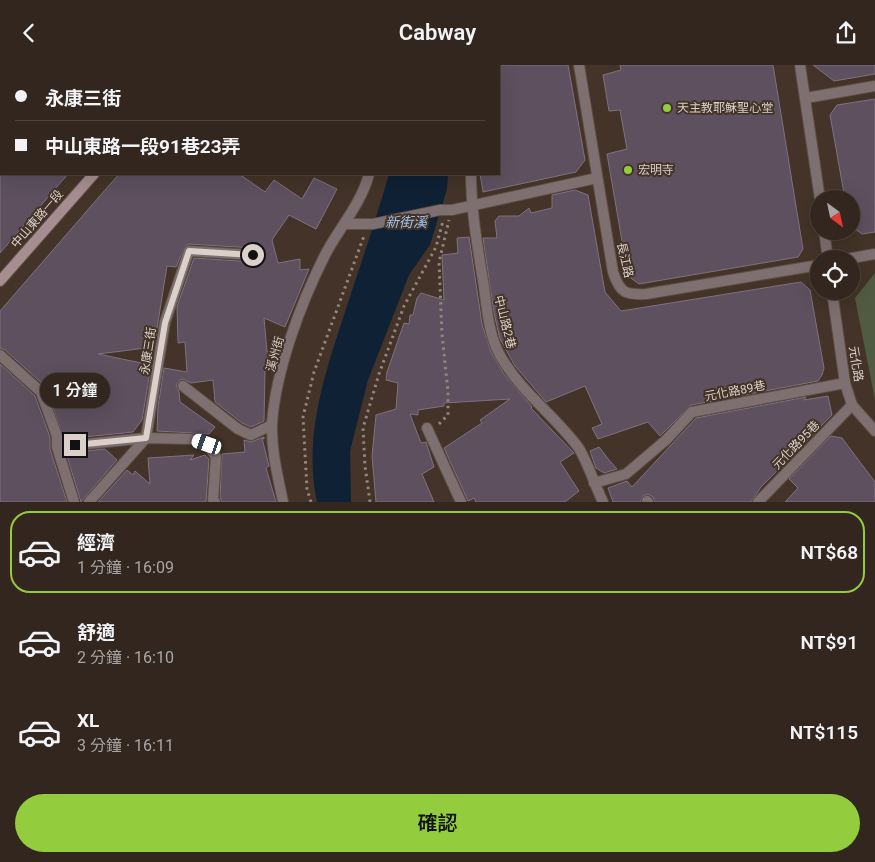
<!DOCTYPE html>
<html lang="zh-TW">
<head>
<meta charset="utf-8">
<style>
	:root { --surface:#32261e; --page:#3d322b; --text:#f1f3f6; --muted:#a8a5a4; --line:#4d433c; --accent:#93cd3d }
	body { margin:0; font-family:Roboto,"Noto Sans TC",sans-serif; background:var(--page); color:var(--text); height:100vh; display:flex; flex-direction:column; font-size:19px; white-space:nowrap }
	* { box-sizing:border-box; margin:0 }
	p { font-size:16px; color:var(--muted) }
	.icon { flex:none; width:28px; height:28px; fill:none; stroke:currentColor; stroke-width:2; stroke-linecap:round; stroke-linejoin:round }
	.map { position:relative; height:437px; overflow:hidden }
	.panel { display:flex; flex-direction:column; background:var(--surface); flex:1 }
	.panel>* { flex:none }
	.banner { position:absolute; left:0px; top:0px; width:500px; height:110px; box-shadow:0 5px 20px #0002,0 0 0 1px var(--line); display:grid; align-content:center; height:110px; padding:0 15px; background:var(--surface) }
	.needle { width:32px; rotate:147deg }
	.fabs { position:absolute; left:810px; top:125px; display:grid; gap:10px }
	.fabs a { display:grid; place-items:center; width:50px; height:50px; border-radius:50%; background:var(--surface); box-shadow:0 5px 20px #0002,0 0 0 1px var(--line); font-size:25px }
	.end { position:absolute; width:22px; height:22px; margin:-11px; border:6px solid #dbd1ca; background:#111; box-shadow:0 0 0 2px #111 }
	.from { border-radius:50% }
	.bubble { position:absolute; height:35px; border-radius:18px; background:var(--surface); box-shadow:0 5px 20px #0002,0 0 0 1px var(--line); font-size:16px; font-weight:600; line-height:35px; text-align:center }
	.car { position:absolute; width:15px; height:30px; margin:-15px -8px; border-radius:6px; box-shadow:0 0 4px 1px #0007; background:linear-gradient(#fff 24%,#345 0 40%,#fff 0 76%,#345 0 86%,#fff 0) }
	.banner b { display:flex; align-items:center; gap:18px; height:48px; font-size:19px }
	.banner b+b { border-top:1px solid var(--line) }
	.banner i { width:12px; height:12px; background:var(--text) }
	ul { padding:9px 0 0; list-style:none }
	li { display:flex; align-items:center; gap:15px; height:82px; margin:0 10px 8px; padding:0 5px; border:2px solid transparent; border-radius:20px }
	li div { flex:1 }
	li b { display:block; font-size:19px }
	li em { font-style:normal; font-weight:600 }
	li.current { border-color:var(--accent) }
	li>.icon { width:45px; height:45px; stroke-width:1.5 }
	.action { display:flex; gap:10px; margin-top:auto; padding:10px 15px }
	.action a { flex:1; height:58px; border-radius:30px; background:var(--accent); color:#111; font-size:20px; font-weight:600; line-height:58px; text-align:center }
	header { display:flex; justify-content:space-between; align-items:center; height:65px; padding:0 15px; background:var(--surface); font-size:22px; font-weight:600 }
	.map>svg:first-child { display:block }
	.green { fill:#505b42 }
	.water { fill:#0f2134 }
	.building { fill:#5e505f; stroke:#807180 }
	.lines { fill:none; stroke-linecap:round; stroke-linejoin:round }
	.lane-casing { stroke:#5e4f45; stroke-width:12 }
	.street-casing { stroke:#5e4f45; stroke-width:12 }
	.secondary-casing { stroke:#5e4f45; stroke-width:12 }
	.path { stroke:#92857c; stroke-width:3; stroke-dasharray:2.5 4; stroke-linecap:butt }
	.lane { stroke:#7e6f70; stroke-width:10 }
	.street { stroke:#7e6f70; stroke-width:10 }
	.secondary { stroke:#a68e90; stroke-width:10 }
	.route { stroke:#dbd1ca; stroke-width:6 }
	.poi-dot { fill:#93cd3d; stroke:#433328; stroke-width:2 }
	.labels { text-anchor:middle; stroke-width:4; stroke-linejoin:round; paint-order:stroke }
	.poi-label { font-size:12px; fill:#dbd1ca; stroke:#433328; text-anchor:start }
	.street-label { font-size:12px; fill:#dbd1ca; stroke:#433328 }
	.water-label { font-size:14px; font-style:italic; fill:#9dc4ee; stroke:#433328 }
</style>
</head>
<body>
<header><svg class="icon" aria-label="back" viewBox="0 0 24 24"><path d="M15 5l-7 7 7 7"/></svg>Cabway<svg class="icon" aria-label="share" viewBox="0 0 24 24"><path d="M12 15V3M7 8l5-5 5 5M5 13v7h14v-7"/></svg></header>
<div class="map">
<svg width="875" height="437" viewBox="0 0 875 437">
	<rect width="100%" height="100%" fill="#433328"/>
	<!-- green -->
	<path class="green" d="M875,208V335L855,233Z"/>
	<!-- water -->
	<path class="water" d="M389,109H448L447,124L430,180L409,210L368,315L350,386L351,437H317C303,372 325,308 345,247C360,201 376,155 389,109Z"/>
	<!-- building -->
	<g class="building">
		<path d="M499,0H568L585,95L576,107L483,127L480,109H499Z"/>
		<path d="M620,0H773L803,184L798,192L639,219L628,211L607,89L627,84L620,45L609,46L603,10L621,5Z"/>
		<path d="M813,0H875V9L834,16Z"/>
		<path d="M875,34V167L862,169L851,161V134H845L830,50L837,40Z"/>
		<path d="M0,109H68L0,188Z"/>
		<path d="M119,109H239L265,127L274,115L302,134L314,113L337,124L316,164L289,150L272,175L278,198L300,194V205L309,204L285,262L264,253L267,287L269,286L268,305L265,306L264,356L251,362L242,358L215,337L213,315L191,318L183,314L180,315L176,320L179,327L180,337L215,362L209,369L157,366L158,342L164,303L187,307L185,277L178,278L177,242L194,193L253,197L258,194L260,190L257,185L254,183L189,179L185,181L176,202L167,201L154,282L98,289L151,300L142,355L133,367L64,374L46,322L5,285L0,283V246Z"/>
		<path d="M575,125L588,130L605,227L621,246L801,217L810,225L824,303L822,310L818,316L691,340L660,371L648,357L598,374L592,363L602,359L585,321L546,337L515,301L500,274L494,248L483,173H497L495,156L499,151H519L529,143L531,148L552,143V130Z"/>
		<path d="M469,172L482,259L491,287L504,309L532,342L531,343L574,388L560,397L579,426L565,437H476L474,433L468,436L444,383L482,358L480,355L510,334L444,338V341L418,345V350L410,349L421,378L426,377L434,402L422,409L434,437H376L372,391L376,350L396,344L398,318L386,315L387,307L404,258L409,259L410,250H413L417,233L421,228L444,235L442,190L458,188L457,173Z"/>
		<path d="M0,299L35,331L50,372V384L67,437H0Z"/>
		<path d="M828,331L832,350L761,422L751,437H655L653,432L648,429L643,431L640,437H613L608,423L627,416L632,422L696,353L806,332L804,335Z"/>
		<path d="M831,371L842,373L875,417V437H785L798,423L789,414Z"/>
		<path d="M264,372V374L262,373L269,401L266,403L276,437H222L220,432L222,389L245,387L244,375L251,377Z"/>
		<path d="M599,382L609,395L617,404L604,408L596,403L590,386Z"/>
		<path d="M105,384L117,395L81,437L66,388Z"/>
		<path d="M194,390L190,395L205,390L209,394L206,437H98L127,405L133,410L135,406L150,419L148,393Z"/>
	</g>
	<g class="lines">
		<defs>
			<g id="lane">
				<path d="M379,0V1"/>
				<path d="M471,0V1"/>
				<path d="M579,0L613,207C620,228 625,230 646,229L819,200"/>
				<path d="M806,33L875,21"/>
				<path d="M471,109C471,147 478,184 484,222C487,245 489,272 501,292C521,327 554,350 578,382C587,395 595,421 603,437"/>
				<path d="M346,159H373L440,145H452L597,113"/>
				<path d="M0,290L41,327L57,371V382L74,437"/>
				<path d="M183,321L238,364L251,370L272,360"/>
				<path d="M427,363L461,437"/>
				<path d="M57,382L146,373L191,374L207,379L216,392L213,435L215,437"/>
				<path d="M594,418L626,409L666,375L692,347L845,318"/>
				<path d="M647,436L648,437"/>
				<path d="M89,437L146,373L165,257L189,186L253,190"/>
				<path d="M283,437C278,412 271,385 272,358C276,305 300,240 324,192C338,164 361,140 369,109"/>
				<path d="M758,437L852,340"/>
			</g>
			<g id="street">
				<path d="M800,0L820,134"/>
				<path d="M824,166L828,194"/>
				<path d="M847,194L875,189"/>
				<path d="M832,226L845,318L852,340L875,366"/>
			</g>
			<g id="secondary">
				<path d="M188,1L189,0"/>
				<path d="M0,216L94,109"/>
			</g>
		</defs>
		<!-- lane casing -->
		<use href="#lane" class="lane-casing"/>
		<!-- street casing -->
		<use href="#street" class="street-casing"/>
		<!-- secondary casing -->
		<use href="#secondary" class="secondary-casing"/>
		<!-- path -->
		<g class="path">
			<path d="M439,359L448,350V327L442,269L439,197L449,155"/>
			<path d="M311,437L307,424L303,352L314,307L364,171"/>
			<path d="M370,437L365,401L363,363L379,309L404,241L436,182L443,156"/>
		</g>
		<!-- lane -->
		<use href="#lane" class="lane"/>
		<!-- street -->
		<use href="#street" class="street"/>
		<!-- secondary -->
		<use href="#secondary" class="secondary"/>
	</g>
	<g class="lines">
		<!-- route -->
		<path class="route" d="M75,380L146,373L165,258L189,186L253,190"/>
	</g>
	<!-- markers -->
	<g class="poi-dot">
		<circle cx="667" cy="43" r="5"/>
		<circle cx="628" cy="105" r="5"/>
	</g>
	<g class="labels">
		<!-- poi labels -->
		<g class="poi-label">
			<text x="677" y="47">天主教耶穌聖心堂</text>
			<text x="638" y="109">宏明寺</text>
		</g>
		<!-- street labels -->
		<g class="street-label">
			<text transform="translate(37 154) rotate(-49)" y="4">中山東路一段</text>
			<text transform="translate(625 195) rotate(77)" y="4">長江路</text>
			<text transform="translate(505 257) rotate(76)" y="4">中山路2巷</text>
			<text transform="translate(148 286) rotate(-81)" y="4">永康三街</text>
			<text transform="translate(275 289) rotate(-74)" y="4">溪州街</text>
			<text transform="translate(856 299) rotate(81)" y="4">元化路</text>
			<text transform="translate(735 326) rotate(-11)" y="4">元化路89巷</text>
			<text transform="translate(796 380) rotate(-46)" y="4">元化路95巷</text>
		</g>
		<!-- water labels -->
		<g class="water-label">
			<text x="406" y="162">新街溪</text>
		</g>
	</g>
</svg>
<div class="fabs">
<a><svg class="needle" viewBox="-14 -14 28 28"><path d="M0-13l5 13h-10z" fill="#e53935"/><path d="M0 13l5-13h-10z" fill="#a8a5a4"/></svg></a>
<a><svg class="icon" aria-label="locate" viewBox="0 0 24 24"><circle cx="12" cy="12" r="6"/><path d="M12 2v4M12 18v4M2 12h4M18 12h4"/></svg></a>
</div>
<i class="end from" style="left:253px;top:190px"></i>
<i class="end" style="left:75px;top:380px"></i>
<div class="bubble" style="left:40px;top:308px;width:70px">1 分鐘</div>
<i class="car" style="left:207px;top:379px;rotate:289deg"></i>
<div class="banner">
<b><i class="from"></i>永康三街</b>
<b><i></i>中山東路一段91巷23弄</b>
</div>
</div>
<section class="panel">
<ul>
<li class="current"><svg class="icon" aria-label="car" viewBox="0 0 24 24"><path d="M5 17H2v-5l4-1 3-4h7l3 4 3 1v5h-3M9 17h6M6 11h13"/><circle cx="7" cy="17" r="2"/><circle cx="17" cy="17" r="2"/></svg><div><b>經濟</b><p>1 分鐘 · 16:09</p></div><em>NT$68</em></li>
<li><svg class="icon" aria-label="car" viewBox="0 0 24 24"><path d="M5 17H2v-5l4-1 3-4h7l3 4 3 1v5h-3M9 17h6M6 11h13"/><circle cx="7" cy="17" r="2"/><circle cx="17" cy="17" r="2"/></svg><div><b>舒適</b><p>2 分鐘 · 16:10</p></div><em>NT$91</em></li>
<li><svg class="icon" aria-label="car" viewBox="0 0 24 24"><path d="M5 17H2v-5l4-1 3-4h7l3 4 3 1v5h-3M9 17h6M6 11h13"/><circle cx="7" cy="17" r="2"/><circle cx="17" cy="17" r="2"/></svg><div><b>XL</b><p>3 分鐘 · 16:11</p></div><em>NT$115</em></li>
</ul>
<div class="action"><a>確認</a></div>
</section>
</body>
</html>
